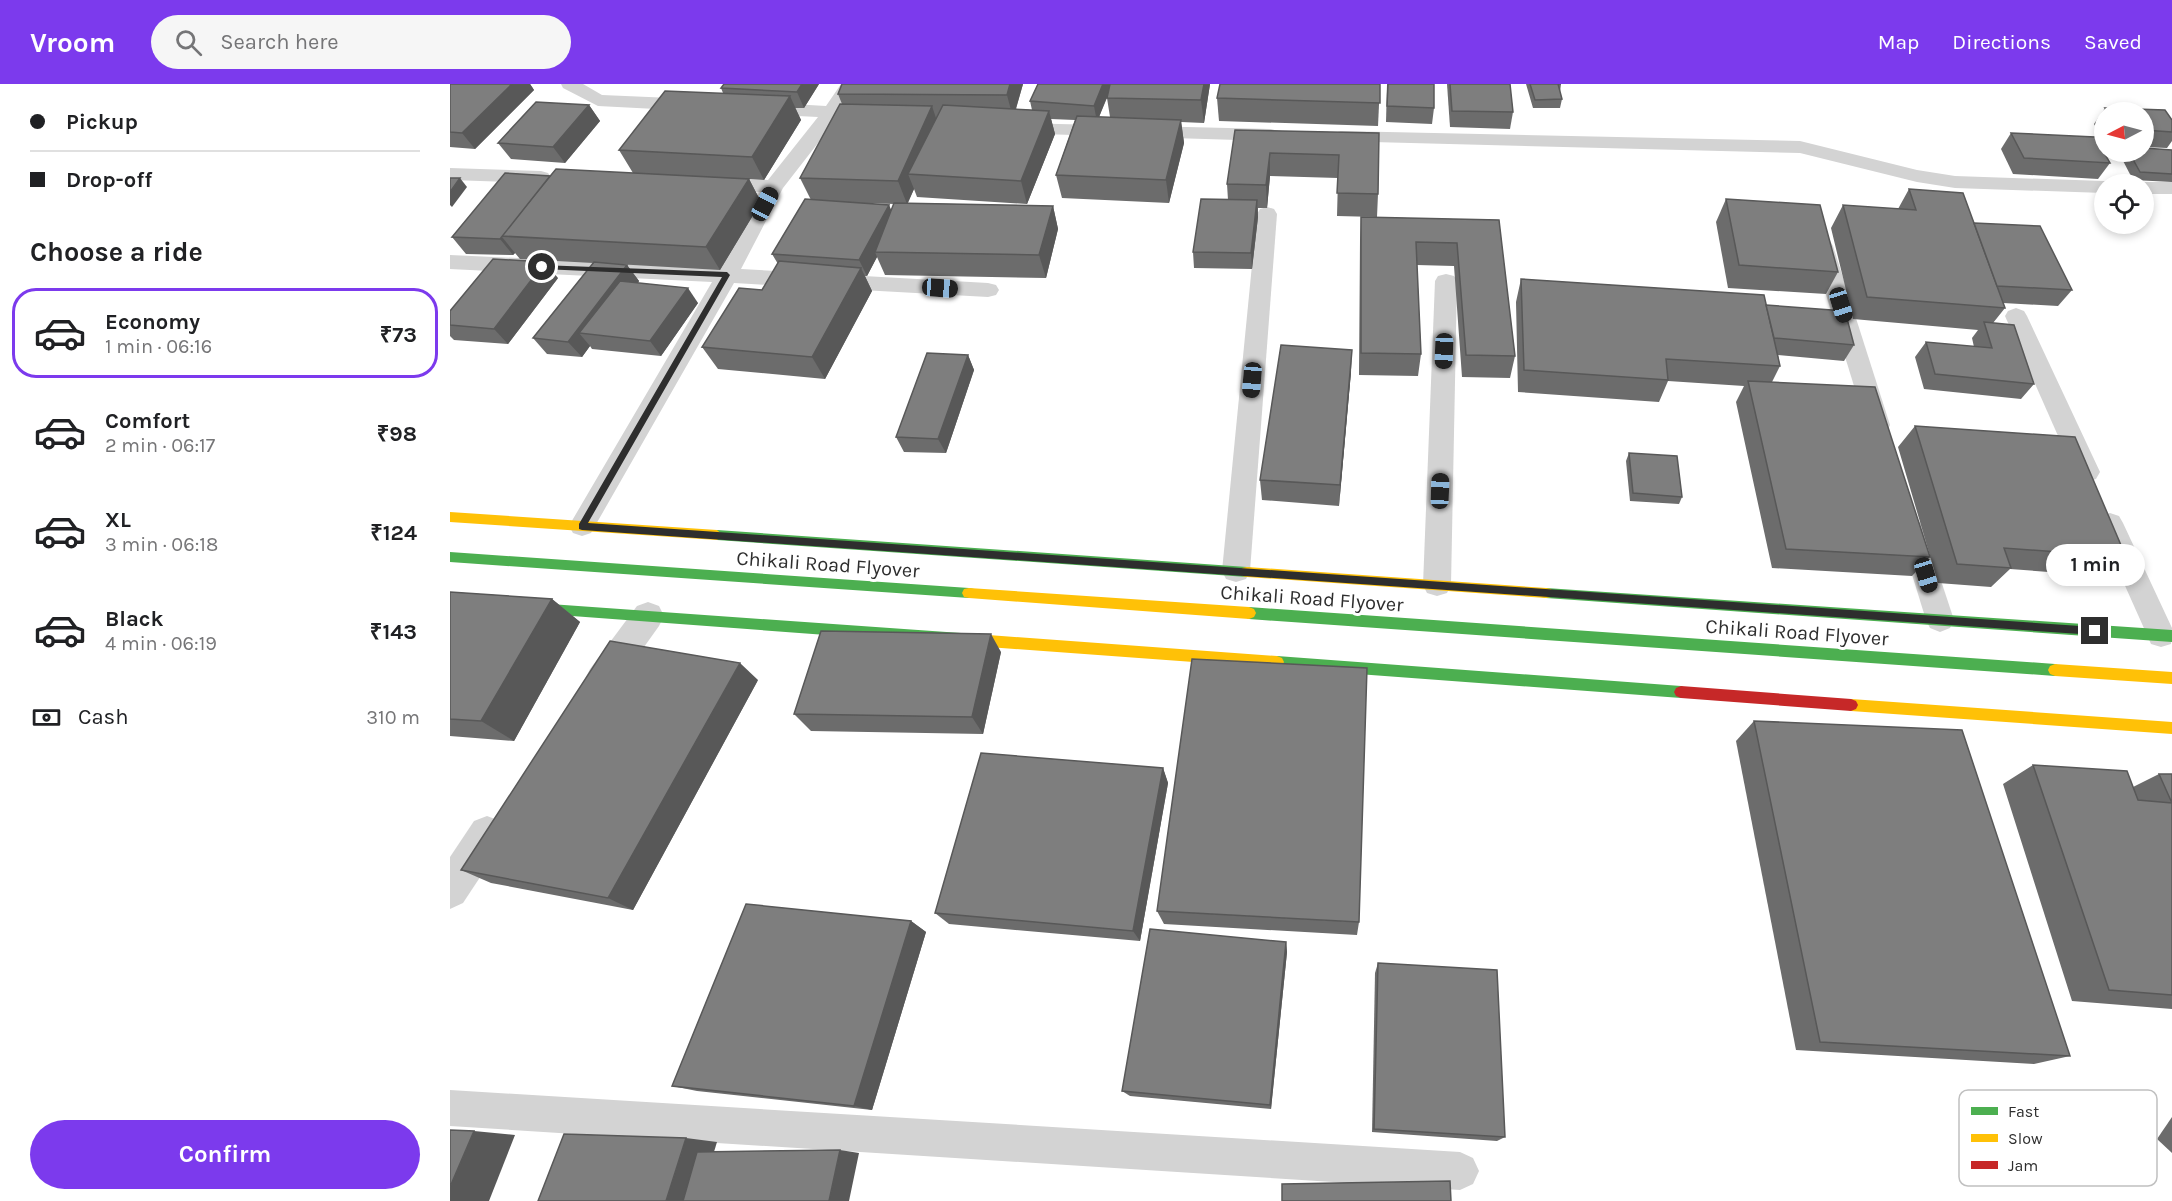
<!DOCTYPE html>
<html lang="en">
<head>
<meta charset="utf-8">
<style>
	:root { --surface:#fff; --page:#f6f6f6; --text:#202124; --muted:#757577; --line:#e0e0e0; --accent:#7c3aed }
	body { margin:0; font-family:Karla,sans-serif; background:var(--page); color:var(--text); height:100vh; display:flex; flex-direction:column; font-size:22px; white-space:nowrap }
	* { box-sizing:border-box; margin:0 }
	p { font-size:20px; color:var(--muted) }
	.icon { flex:none; width:33px; height:33px; fill:none; stroke:currentColor; stroke-width:2; stroke-linecap:round; stroke-linejoin:round }
	.map { position:relative; flex:1; overflow:hidden }
	.side { display:flex; flex-direction:column; background:var(--surface); width:450px }
	.side>* { flex:none }
	.banner { display:grid; align-content:center; height:132px; padding:0 30px; background:var(--surface) }
	.needle { width:39px; rotate:264deg }
	.buttons { position:absolute; left:1644px; top:18px; display:grid; gap:12px }
	.buttons a { display:grid; place-items:center; width:60px; height:60px; border-radius:50%; background:var(--surface); box-shadow:0 3px 9px #0003; font-size:30px }
	.end { position:absolute; width:27px; height:27px; margin:-14px; border:8px solid #2e2e2e; background:#fff; box-shadow:0 0 0 3px #fff }
	.from { border-radius:50% }
	.bubble { position:absolute; height:42px; border-radius:21px; background:var(--surface); box-shadow:0 3px 9px #0003; font-size:20px; font-weight:700; line-height:42px; text-align:center }
	.car { position:absolute; width:18px; height:36px; margin:-18px -9px; border-radius:8px; box-shadow:0 0 4px 2px #0007; background:linear-gradient(#222 24%,#8ab4d8 0 40%,#222 0 76%,#8ab4d8 0 86%,#222 0) }
	.banner b { display:flex; align-items:center; gap:21px; height:57px; font-size:22px }
	.banner b+b { border-top:2px solid var(--line) }
	.banner i { width:15px; height:15px; background:var(--text) }
	ul { padding:0; list-style:none }
	li { display:flex; align-items:center; gap:18px; height:90px; margin:0 12px 9px; padding:0 18px; border:3px solid transparent; border-radius:24px }
	li div { flex:1 }
	li b { display:block; font-size:22px }
	li em { font-style:normal; font-weight:700 }
	li.selected { border-color:var(--accent) }
	li>.icon { width:54px; height:54px; stroke-width:1.5 }
	h2 { padding:0 30px; font-size:27px; line-height:72px }
	.pay { display:flex; align-items:center; gap:15px; height:66px; padding:0 30px; font-size:22px }
	.pay p { margin-inline-start:auto }
	.cta { display:flex; gap:12px; margin-top:auto; padding:12px 30px }
	.cta a { flex:1; height:69px; border-radius:36px; background:var(--accent); color:#fff; font-size:24px; font-weight:700; line-height:69px; text-align:center }
	header { display:flex; align-items:center; gap:36px; box-sizing:border-box; height:84px; padding:0 30px; background:var(--accent); color:#fff }
	header strong { font-size:28px }
	nav { display:flex; gap:33px; margin-inline-start:auto; font-size:21px }
	.search { width:420px; height:54px; background:var(--page); display:flex; align-items:center; gap:15px; box-sizing:border-box; padding:0 21px; border-radius:33px; color:var(--muted); font-size:22px }
	main { display:flex; flex:1; min-height:0 }
	.map>svg:first-child { display:block }
	.lines { fill:none; stroke-linecap:round; stroke-linejoin:round }
	.lane { fill:#d3d3d3; fill-rule:evenodd }
	.street { fill:#d3d3d3; fill-rule:evenodd }
	.fast { fill:#4caf50; fill-rule:evenodd }
	.slow { fill:#ffc107; fill-rule:evenodd }
	.jam { fill:#c62828; fill-rule:evenodd }
	.wall { fill:#6c6c6c; fill-rule:evenodd }
	.shaded-wall { fill:#585858 }
	.building { fill:#7e7e7e; stroke:#585858; stroke-width:1.5 }
	.route { fill:#2e2e2e }
	.labels { text-anchor:middle; stroke-width:6; stroke-linejoin:round; paint-order:stroke }
	.street-label { font-size:20px; fill:#2e2e2e; stroke:#fff }
	.key { fill:#fff; stroke:#c0c0c0; stroke-width:1.5 }
	.key-label { font-size:16px; fill:#2e2e2e }
</style>
</head>
<body>
<header>
<strong>Vroom</strong>
<div class="search"><svg class="icon" aria-label="search" viewBox="0 0 24 24"><circle cx="10" cy="10" r="6"/><path d="M15 15l6 6"/></svg>Search here</div>
<nav><a>Map</a><a>Directions</a><a>Saved</a></nav>
</header>
<main>
<section class="side">
<div class="banner">
<b><i class="from"></i>Pickup</b>
<b><i></i>Drop-off</b>
</div>
<h2>Choose a ride</h2>
<ul>
<li class="selected"><svg class="icon" aria-label="car" viewBox="0 0 24 24"><path d="M5 17H2v-5l4-1 3-4h7l3 4 3 1v5h-3M9 17h6M6 11h13"/><circle cx="7" cy="17" r="2"/><circle cx="17" cy="17" r="2"/></svg><div><b>Economy</b><p>1 min · 06:16</p></div><em>₹73</em></li>
<li><svg class="icon" aria-label="car" viewBox="0 0 24 24"><path d="M5 17H2v-5l4-1 3-4h7l3 4 3 1v5h-3M9 17h6M6 11h13"/><circle cx="7" cy="17" r="2"/><circle cx="17" cy="17" r="2"/></svg><div><b>Comfort</b><p>2 min · 06:17</p></div><em>₹98</em></li>
<li><svg class="icon" aria-label="car" viewBox="0 0 24 24"><path d="M5 17H2v-5l4-1 3-4h7l3 4 3 1v5h-3M9 17h6M6 11h13"/><circle cx="7" cy="17" r="2"/><circle cx="17" cy="17" r="2"/></svg><div><b>XL</b><p>3 min · 06:18</p></div><em>₹124</em></li>
<li><svg class="icon" aria-label="car" viewBox="0 0 24 24"><path d="M5 17H2v-5l4-1 3-4h7l3 4 3 1v5h-3M9 17h6M6 11h13"/><circle cx="7" cy="17" r="2"/><circle cx="17" cy="17" r="2"/></svg><div><b>Black</b><p>4 min · 06:19</p></div><em>₹143</em></li>
</ul>
<div class="pay"><svg class="icon" aria-label="cash" viewBox="0 0 24 24"><path d="M3 7h18v10H3z"/><circle cx="12" cy="12" r="2"/></svg>Cash<p>310 m</p></div>
<div class="cta"><a>Confirm</a></div>
</section>
<div class="map">
<svg width="1722" height="1117" viewBox="0 0 1722 1117">
	<rect width="100%" height="100%" fill="#fff"/>
	<g class="lines">
		<!-- lane -->
		<g class="lane">
			<path d="M111,0H133L152,11L245,15L252,17L254,21L252,25L245,27L148,22L113,4Z"/>
			<path d="M391,0H409L389,32L333,104L291,185L538,199L546,201L549,206L546,211L538,213L284,199L141,449L132,452L123,449L119,442L123,435L262,198L0,185V171L270,183L311,108L263,106L256,104L253,100L256,96L263,94L318,96L368,33L309,30L302,28L300,24L302,20L309,18L376,22Z"/>
			<path d="M564,39L821,45L828,47L831,51L828,55L821,57L557,49L554,45L557,41Z"/>
			<path d="M891,47L1350,57L1467,86L1505,92L1654,97L1662,100H1654V109L1505,104L1467,98L1350,69L884,57L881,53L884,49Z"/>
			<path d="M0,84L91,87L98,89L101,93L98,97L91,99L0,96Z"/>
			<path d="M1694,98H1722V110H1694V100H1686Z"/>
			<path d="M817,123L824,125L827,130L800,487L796,495L786,498L776,495L772,487L807,130L810,125Z"/>
			<path d="M1372,155L1380,157L1383,162L1440,341L1437,347L1428,350L1419,347L1416,341L1361,162L1364,157Z"/>
			<path d="M996,190L1004,192L1007,197L1001,501L997,509L987,512L977,509L973,501L985,197L988,192Z"/>
			<path d="M1566,224L1574,227L1577,232L1650,388L1646,395L1637,398L1628,395L1624,388L1555,232L1558,227Z"/>
			<path d="M1660,429L1669,432L1673,439L1722,544L1721,560L1711,563L1701,560L1697,551L1647,439L1651,432Z"/>
			<path d="M1461,434L1470,438L1474,445L1504,536L1500,544L1490,548L1480,544L1476,536L1448,445L1452,438Z"/>
			<path d="M0,1006L1010,1068L1023,1074L1029,1087L1023,1100L1010,1106L0,1042Z"/>
		</g>
		<!-- street -->
		<g class="street">
			<path d="M198,518L209,522L214,532L209,542L164,605L152,610L140,605L135,595L140,585L187,522Z"/>
			<path d="M37,732L50,737L55,750L50,763L13,819L0,825V773L24,737Z"/>
		</g>
		<!-- fast -->
		<g class="fast">
			<path d="M267,446L797,483L802,484L803,488L802,492L797,493L267,456L261,451Z"/>
			<path d="M0,468L519,504L524,505L526,509L524,513L519,514L0,478Z"/>
			<path d="M1096,504L1722,546V558L1096,514L1091,513L1089,509L1091,505Z"/>
			<path d="M0,513L525,550L530,552L532,556L530,560L525,562L0,523Z"/>
			<path d="M799,523L1605,580L1610,582L1612,586L1610,590L1605,592L799,535L794,533L792,529L794,525Z"/>
			<path d="M827,572L1231,602L1236,604L1238,608L1236,612L1231,614L827,584L822,582L820,578L822,574Z"/>
		</g>
		<!-- slow -->
		<g class="slow">
			<path d="M0,428L267,446L273,451L267,456L0,438Z"/>
			<path d="M797,483L1096,504L1101,505L1103,509L1101,513L1096,514L797,493L792,492L791,488L792,484Z"/>
			<path d="M519,504L799,523L804,525L806,529L804,533L799,535L519,514L514,513L512,509L514,505Z"/>
			<path d="M525,550L827,572L832,574L834,578L832,582L827,584L525,562L520,560L518,556L520,552Z"/>
			<path d="M1605,580L1722,588V600L1605,592L1600,590L1598,586L1600,582Z"/>
			<path d="M1401,615L1722,638V650L1401,627L1396,625L1394,621L1396,617Z"/>
		</g>
		<!-- jam -->
		<path class="jam" d="M1231,602L1401,615L1406,617L1408,621L1406,625L1401,627L1231,614L1226,612L1224,608L1226,604Z"/>
	</g>
	<!-- wall -->
	<g class="wall">
		<path d="M0,0H80L84,6L25,65L0,63Z"/>
		<path d="M274,0H369L354,24H345L351,36L314,96L299,95L311,118L270,186L166,180L177,181L189,197L188,199L248,219L211,272L142,265L140,262L132,273L97,270L83,254L143,179L70,175L65,169L63,171L16,170L2,153L100,92L183,89L169,66L273,9L271,4Z"/>
		<path d="M573,0L566,25L582,26L580,17L588,0H760L754,39L731,38L734,59L719,119L612,114L606,91L625,36L601,35L605,50L577,120L467,113L464,105L458,119L603,122L608,145L596,194L435,191L427,173L417,192H415L422,207L375,295L268,285L252,263L312,206L328,180L322,170L361,116L350,94L392,20L388,10ZM657,14L660,33H649ZM411,119L444,120L441,127L439,121Z"/>
		<path d="M930,0L928,42L769,37L767,14Z"/>
		<path d="M937,0H984V24L982,40L936,38Z"/>
		<path d="M997,0H1060L1063,28L1060,45L1000,43Z"/>
		<path d="M1076,0H1111L1110,8L1112,15L1110,24H1083Z"/>
		<path d="M139,21L150,37L115,79L61,75L48,59Z"/>
		<path d="M1655,24L1715,26L1722,36V57L1717,64L1694,63V28H1654V58L1644,40Z"/>
		<path d="M785,46L929,49L928,110L927,133L887,132L888,94L820,92L817,124H808V133L802,185L744,184L743,168L778,116L777,100Z"/>
		<path d="M1561,49L1660,79L1648,95L1563,90L1551,65Z"/>
		<path d="M1722,66V98L1683,96L1670,71L1673,68Z"/>
		<path d="M1459,105L1524,139L1622,206L1608,222L1553,219L1555,224L1543,239L1584,300L1571,315L1474,305L1465,273L1476,258L1524,263L1522,254L1528,246L1403,235L1381,144L1393,121L1448,125Z"/>
		<path d="M1276,115L1388,188L1376,210L1278,204L1266,138Z"/>
		<path d="M911,133L1049,136L1065,272L1060,294L1012,293L1004,182L967,181L971,270L968,292L909,291L910,156Z"/>
		<path d="M108,194L58,260L4,256L0,252V227Z"/>
		<path d="M1071,195L1316,221L1404,261L1394,277L1328,271L1330,282L1322,298L1480,473L1462,492L1322,484L1286,318L1294,302L1218,297L1209,318L1068,308L1066,218Z"/>
		<path d="M518,271L524,286L496,369L454,368L446,353Z"/>
		<path d="M901,288L889,422L812,416L810,396Z"/>
		<path d="M1465,342L1676,473L1652,492L1560,485L1541,503L1488,499L1448,363Z"/>
		<path d="M1179,369L1232,413L1229,420L1180,417L1176,377Z"/>
		<path d="M0,508L102,515L130,538L64,657L0,652Z"/>
		<path d="M551,568L533,650L361,647L344,630Z"/>
		<path d="M308,596L183,826L41,799L11,786Z"/>
		<path d="M1304,637L1620,972L1584,980L1346,966L1286,657Z"/>
		<path d="M1583,681L1683,703L1709,690H1722V925L1622,917L1553,700Z"/>
		<path d="M713,684L718,699L690,857L499,840L485,829Z"/>
		<path d="M707,827L909,838L907,851L714,840Z"/>
		<path d="M461,837L476,848L422,1026L247,1007L222,1002Z"/>
		<path d="M836,858L837,868L821,1025L680,1012L672,1007Z"/>
		<path d="M928,879L1055,1053L1047,1057L922,1048L925,889Z"/>
		<path d="M1722,1033V1069L1707,1055Z"/>
	</g>
	<!-- shaded-wall -->
	<g class="shaded-wall">
		<path d="M62,0H80L84,6L25,65L12,49Z"/>
		<path d="M352,0H369L354,24L347,8Z"/>
		<path d="M560,0H573L563,34L557,11Z"/>
		<path d="M653,0H662L647,38L644,22Z"/>
		<path d="M754,0H760L754,39L751,16Z"/>
		<path d="M340,12L351,36L314,96L302,73Z"/>
		<path d="M139,21L150,37L115,79L103,63Z"/>
		<path d="M482,22L490,46L458,90L464,105L457,120L448,97Z"/>
		<path d="M599,27L605,50L577,120L571,97Z"/>
		<path d="M731,36L734,59L719,119L716,96Z"/>
		<path d="M820,69V92L817,124L816,101Z"/>
		<path d="M10,94L17,103L2,123L0,121V108Z"/>
		<path d="M299,95L311,118L270,186L256,163Z"/>
		<path d="M807,116L808,133L802,185L801,169Z"/>
		<path d="M439,121L446,137L425,168L427,173L417,192L409,176Z"/>
		<path d="M603,122L608,145L596,194L589,171Z"/>
		<path d="M52,153L65,169L63,171L50,155Z"/>
		<path d="M95,178L108,194L58,260L44,245Z"/>
		<path d="M177,181L189,197L148,251L129,249L140,262L132,273L118,258Z"/>
		<path d="M411,184L422,207L375,295L362,273Z"/>
		<path d="M238,204L248,219L211,272L200,257Z"/>
		<path d="M902,266L901,288L889,422L890,401Z"/>
		<path d="M518,271L524,286L496,369L488,355Z"/>
		<path d="M102,515L130,538L64,657L31,637Z"/>
		<path d="M541,550L551,568L533,650L522,633Z"/>
		<path d="M290,579L308,596L183,826L158,814Z"/>
		<path d="M713,684L718,699L690,857L683,847Z"/>
		<path d="M461,837L476,848L422,1026L404,1022Z"/>
		<path d="M836,858L837,868L821,1025L820,1021Z"/>
		<path d="M24,1047L65,1051L39,1117H0V1103Z"/>
		<path d="M236,1054L267,1058L249,1117H216Z"/>
		<path d="M390,1066L409,1069L399,1117H379Z"/>
	</g>
	<!-- building -->
	<g class="building">
		<path d="M0,0H62L12,49L0,48Z"/>
		<path d="M274,0H352L347,8L271,4Z"/>
		<path d="M392,0H560L557,11L388,10Z"/>
		<path d="M588,0H653L644,22L580,17Z"/>
		<path d="M660,0H754L751,16L657,14Z"/>
		<path d="M770,0H930V19L767,14Z"/>
		<path d="M938,0H984V24L937,22Z"/>
		<path d="M1000,0H1060L1063,28L1002,27Z"/>
		<path d="M1080,0H1111H1108L1112,15L1085,16Z"/>
		<path d="M215,7L340,12L302,73L169,66Z"/>
		<path d="M86,18L139,21L103,63L48,59Z"/>
		<path d="M390,20L482,22L448,97L350,94Z"/>
		<path d="M493,21L599,27L571,97L458,90Z"/>
		<path d="M1655,24L1715,26L1722,36V48L1694,46V28H1658Z"/>
		<path d="M627,32L731,36L716,96L606,91Z"/>
		<path d="M785,46L929,49L928,110L887,109L889,71L820,69L816,101L777,100Z"/>
		<path d="M1561,49L1645,53L1660,79L1574,74Z"/>
		<path d="M1694,64L1722,66V90L1690,88L1679,68H1694Z"/>
		<path d="M106,85L299,95L256,163L51,152Z"/>
		<path d="M55,89L100,92L50,155L2,153Z"/>
		<path d="M0,94H10L0,108Z"/>
		<path d="M1459,105L1513,109L1555,224L1417,213L1393,121L1466,126Z"/>
		<path d="M355,115L439,121L409,176L322,170Z"/>
		<path d="M751,115L807,116L801,169L743,168Z"/>
		<path d="M1276,115L1370,121L1388,188L1289,181Z"/>
		<path d="M444,119L603,122L589,171L425,168Z"/>
		<path d="M911,133L1049,136L1065,272L1016,271L1007,159L966,158L971,270L911,269Z"/>
		<path d="M1524,139L1590,142L1622,206L1547,202Z"/>
		<path d="M43,175L95,178L44,245L0,241V227Z"/>
		<path d="M329,177L411,184L362,273L252,263L289,204L312,206Z"/>
		<path d="M144,178L177,181L118,258L83,254Z"/>
		<path d="M1071,195L1314,211L1330,282L1216,275L1218,296L1074,286Z"/>
		<path d="M170,197L238,204L200,257L129,249Z"/>
		<path d="M1316,221L1395,227L1404,261L1324,254Z"/>
		<path d="M1534,238L1564,241L1584,300L1485,290L1476,258L1542,264Z"/>
		<path d="M831,261L902,266L890,401L810,396Z"/>
		<path d="M477,269L518,271L488,355L446,353Z"/>
		<path d="M1298,297L1425,303L1480,473L1336,465Z"/>
		<path d="M1465,342L1625,353L1676,473L1554,464L1561,484L1507,480Z"/>
		<path d="M1179,369L1227,372L1232,413L1183,409Z"/>
		<path d="M0,508L102,515L31,637L0,635Z"/>
		<path d="M371,547L541,550L522,633L344,630Z"/>
		<path d="M160,557L290,579L158,814L11,786Z"/>
		<path d="M742,575L917,584L909,838L707,827Z"/>
		<path d="M1304,637L1512,646L1620,972L1370,958Z"/>
		<path d="M531,669L713,684L683,847L485,829Z"/>
		<path d="M1583,681L1677,687L1688,716L1722,719L1709,690H1722V911L1659,906Z"/>
		<path d="M296,820L461,837L404,1022L222,1002Z"/>
		<path d="M700,845L836,858L820,1021L672,1007Z"/>
		<path d="M928,879L1047,886L1055,1053L924,1045Z"/>
		<path d="M0,1046L24,1047L0,1103Z"/>
		<path d="M114,1050L236,1054L216,1117H88Z"/>
		<path d="M390,1066L379,1117H233L247,1068Z"/>
		<path d="M1000,1097L1001,1117H832V1100Z"/>
	</g>
	<!-- route -->
	<path class="route" d="M90,181L277,188L280,191L138,439L1645,543L1649,547L1645,551L132,446L129,445V440L272,193L92,185L90,184Z"/>
	<g class="labels">
		<!-- street labels -->
		<g class="street-label">
			<text transform="translate(378 480) rotate(4)" y="7">Chikali Road Flyover</text>
			<text transform="translate(862 514) rotate(4)" y="7">Chikali Road Flyover</text>
			<text transform="translate(1347 548) rotate(4)" y="7">Chikali Road Flyover</text>
		</g>
	</g>
	<!-- legend -->
	<rect x="1509" y="1006" width="198" height="96" rx="9" class="key"/>
	<rect x="1521" y="1023" width="27" height="8" fill="#4caf50"/>
	<rect x="1521" y="1050" width="27" height="8" fill="#ffc107"/>
	<rect x="1521" y="1077" width="27" height="8" fill="#c62828"/>
	<g class="key-label">
		<text x="1558" y="1033">Fast</text>
		<text x="1558" y="1060">Slow</text>
		<text x="1558" y="1087">Jam</text>
	</g>
</svg>
<div class="buttons">
<a><svg class="needle" viewBox="-14 -14 28 28"><path d="M0-13l5 13h-10z" fill="#e53935"/><path d="M0 13l5-13h-10z" fill="#757577"/></svg></a>
<a><svg class="icon" aria-label="locate" viewBox="0 0 24 24"><circle cx="12" cy="12" r="6"/><path d="M12 2v4M12 18v4M2 12h4M18 12h4"/></svg></a>
</div>
<i class="end from" style="left:92px;top:183px"></i>
<i class="end" style="left:1645px;top:547px"></i>
<div class="bubble" style="left:1596px;top:460px;width:99px">1 min</div>
<i class="car" style="left:315px;top:120px;rotate:28deg"></i>
<i class="car" style="left:490px;top:204px;rotate:94deg"></i>
<i class="car" style="left:1391px;top:221px;rotate:163deg"></i>
<i class="car" style="left:994px;top:267px;rotate:182deg"></i>
<i class="car" style="left:802px;top:296px;rotate:185deg"></i>
<i class="car" style="left:990px;top:407px;rotate:2deg"></i>
<i class="car" style="left:1476px;top:491px;rotate:163deg"></i>
</div>
</main>
</body>
</html>
